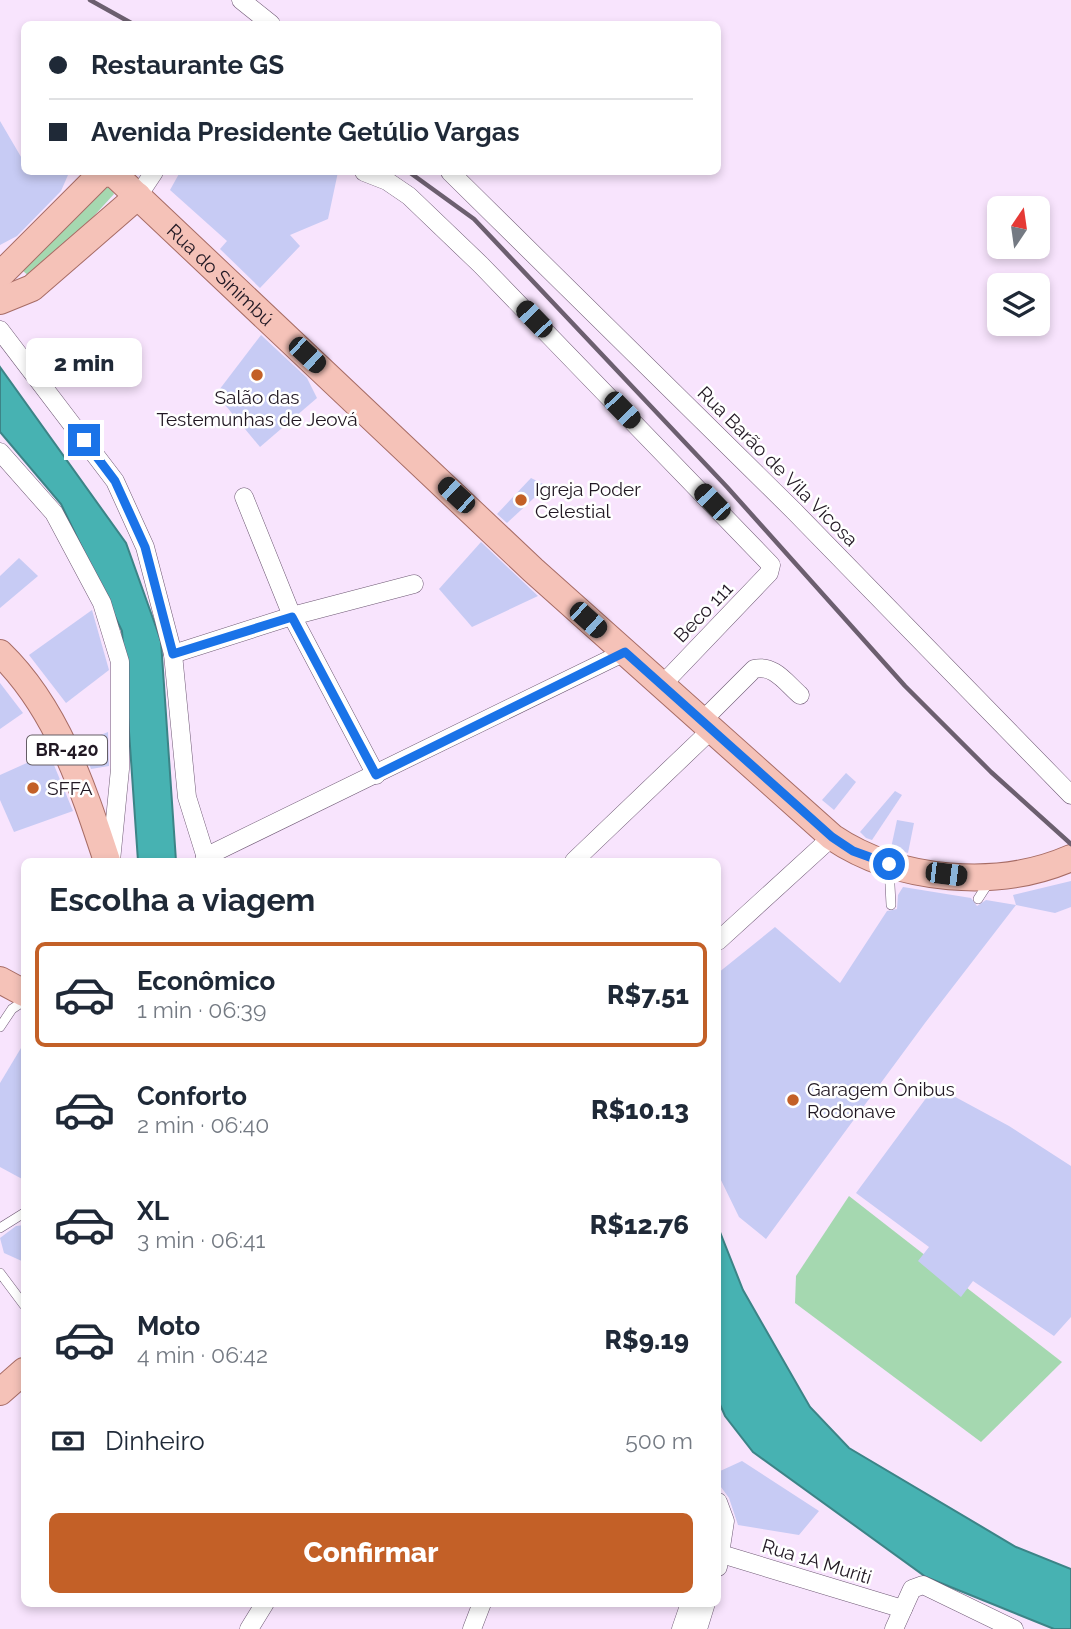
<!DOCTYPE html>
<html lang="pt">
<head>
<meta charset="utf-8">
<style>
	:root { --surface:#fff; --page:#f6f6f7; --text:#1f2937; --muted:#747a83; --line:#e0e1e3; --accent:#c36027 }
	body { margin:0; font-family:Raleway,sans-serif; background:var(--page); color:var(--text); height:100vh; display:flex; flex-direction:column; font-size:26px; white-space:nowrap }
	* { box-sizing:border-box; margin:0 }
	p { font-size:23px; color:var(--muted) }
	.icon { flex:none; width:38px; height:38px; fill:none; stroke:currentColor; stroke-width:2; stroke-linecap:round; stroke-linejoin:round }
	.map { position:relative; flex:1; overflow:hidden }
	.details { position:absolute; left:21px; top:858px; width:700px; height:749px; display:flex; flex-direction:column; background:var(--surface); border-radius:10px; box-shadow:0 4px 10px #0003 }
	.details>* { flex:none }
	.banner { position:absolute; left:21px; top:21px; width:700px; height:154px; border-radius:10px; box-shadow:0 4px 10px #0003; display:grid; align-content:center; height:154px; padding:0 28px; background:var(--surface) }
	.needle { width:46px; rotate:13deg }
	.controls { position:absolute; left:987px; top:196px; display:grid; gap:14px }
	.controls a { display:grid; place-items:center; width:63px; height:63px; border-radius:10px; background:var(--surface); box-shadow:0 4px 10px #0003; font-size:35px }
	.end { position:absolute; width:32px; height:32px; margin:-16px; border:9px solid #1a73e8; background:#fff; box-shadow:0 0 0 4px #fff }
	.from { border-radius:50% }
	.bubble { position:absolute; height:49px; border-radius:10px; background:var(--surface); box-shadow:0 4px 10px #0003; font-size:23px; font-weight:800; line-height:49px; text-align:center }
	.car { position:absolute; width:21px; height:42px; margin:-21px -10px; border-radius:9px; box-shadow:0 0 5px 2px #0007; background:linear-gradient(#222 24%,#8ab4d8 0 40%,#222 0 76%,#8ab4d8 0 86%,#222 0) }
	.banner b { display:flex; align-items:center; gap:24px; height:66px; font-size:26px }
	.banner b+b { border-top:2px solid var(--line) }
	.banner i { width:18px; height:18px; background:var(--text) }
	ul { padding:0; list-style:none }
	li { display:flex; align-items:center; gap:21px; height:105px; margin:0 14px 10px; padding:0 14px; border:4px solid transparent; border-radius:10px }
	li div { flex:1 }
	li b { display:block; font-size:26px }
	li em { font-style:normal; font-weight:800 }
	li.active { border-color:var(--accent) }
	li>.icon { width:63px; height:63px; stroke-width:1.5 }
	h2 { padding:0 28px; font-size:32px; line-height:84px }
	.pay { display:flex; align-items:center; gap:18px; height:77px; padding:0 28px; font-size:26px }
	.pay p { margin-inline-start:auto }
	.action { display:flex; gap:14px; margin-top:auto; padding:14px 28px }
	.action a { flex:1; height:80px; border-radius:10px; background:var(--accent); color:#fff; font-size:28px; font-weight:800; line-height:80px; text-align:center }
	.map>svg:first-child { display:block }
	.green { fill:#a5d8b0 }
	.water { fill:#47b2b2; stroke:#3c8487; stroke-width:2 }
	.building { fill:#c7cbf4 }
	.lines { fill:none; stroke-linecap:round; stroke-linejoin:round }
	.service-casing { stroke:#6e5974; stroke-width:10 }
	.minor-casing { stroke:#6e5974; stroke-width:19 }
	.primary-casing { stroke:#a76c65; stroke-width:28 }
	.service { stroke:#fff; stroke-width:9 }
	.minor { stroke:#fff; stroke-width:18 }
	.primary { stroke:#f5c2b8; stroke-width:26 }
	.rail { stroke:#6c5f6f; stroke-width:4.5 }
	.route { stroke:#1a73e8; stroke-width:9 }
	.poi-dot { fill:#c36027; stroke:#fff; stroke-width:2.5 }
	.labels { text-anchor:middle; stroke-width:5; stroke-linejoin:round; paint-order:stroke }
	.shield { fill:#fff; stroke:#645d65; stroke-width:2 }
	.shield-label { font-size:18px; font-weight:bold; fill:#211823 }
	.street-label { font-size:19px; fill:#211823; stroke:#fff }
	.poi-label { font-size:19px; fill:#211823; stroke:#fff; text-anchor:start }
</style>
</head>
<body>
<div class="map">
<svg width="1071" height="1629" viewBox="0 0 1071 1629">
	<rect width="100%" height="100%" fill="#f8e4fd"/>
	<!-- green -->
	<g class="green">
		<path d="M109,185L114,194L71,241L30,277L16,265Z"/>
		<path d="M849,1196L1062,1362L981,1442L795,1303L796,1276Z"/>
	</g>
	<!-- water -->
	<g class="water">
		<path d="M0,367L126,543L161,641L176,861H138L122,631L61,504L0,432Z"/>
		<path d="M718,1227L743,1290L810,1407L849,1448L1016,1547L1071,1569V1629H1054L926,1577L753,1452L725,1416L718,1400Z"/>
	</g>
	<!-- building -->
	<g class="building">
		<path d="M0,121L24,162V172H62L68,175L61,191L17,236L0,245Z"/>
		<path d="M180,172H338L328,219L290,235L300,246L260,288L220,249L227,241L170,190Z"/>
		<path d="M261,335L307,378L317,398L260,447L216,394Z"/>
		<path d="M531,478L547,486L507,523L497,514Z"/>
		<path d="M481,542L538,596L472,627L439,589Z"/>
		<path d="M19,558L38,576L0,608V576Z"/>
		<path d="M92,610L109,670L66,703L29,655Z"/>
		<path d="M0,683L23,713L0,729Z"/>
		<path d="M108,732L109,766L91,769L81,743Z"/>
		<path d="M49,753L73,811L14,832L0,800V775Z"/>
		<path d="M846,773L856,782L834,810L822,800Z"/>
		<path d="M895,791L902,795L872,840L866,838L860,832Z"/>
		<path d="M897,820L914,823L908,853L891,848Z"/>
		<path d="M1071,881V907L1055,913L1016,905L1013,895Z"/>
		<path d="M903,887L971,898L977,906L986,900L1016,905L925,1023L766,1239L739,1217L718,1174V973L775,927L840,983L887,911L897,909L898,895Z"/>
		<path d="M24,1043V1180L0,1167V1083Z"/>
		<path d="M935,1086L1009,1126L1071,1166V1317L1054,1336L973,1281L961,1297L918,1261L929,1247L856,1193Z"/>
		<path d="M24,1225V1262L4,1253L0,1238L16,1226Z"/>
		<path d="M742,1461L819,1511L799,1535L738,1525L729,1498L718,1483V1472Z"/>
	</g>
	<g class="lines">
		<defs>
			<g id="service">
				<path d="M889,865L891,905"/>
				<path d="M978,899L989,882"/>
				<path d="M0,1027L12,1009L24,1001"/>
				<path d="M0,1228L24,1213"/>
				<path d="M0,1273L24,1305"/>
			</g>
			<g id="minor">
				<path d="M241,0L271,24"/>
				<path d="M364,172L387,181L409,196L481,265L771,565L769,573L661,686"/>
				<path d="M450,172L794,511L1071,795"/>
				<path d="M138,196L154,172"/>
				<path d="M0,330L115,481L145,547L173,654L187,797L207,861"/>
				<path d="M0,452L54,513L102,603L120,662V769L111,861"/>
				<path d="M244,497L292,616L376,775"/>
				<path d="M173,654L292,616L414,584"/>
				<path d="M700,723L754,669C774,664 786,683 800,695"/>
				<path d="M205,857L625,652"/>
				<path d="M574,861L710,731"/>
				<path d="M718,941L832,837"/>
				<path d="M718,1502L725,1521L718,1567"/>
				<path d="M718,1553L903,1609"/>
				<path d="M249,1629L265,1603"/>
				<path d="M472,1629L482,1603"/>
				<path d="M681,1629L690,1603"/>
				<path d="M698,1629L706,1603"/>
				<path d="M894,1629L912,1589L923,1585L1014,1629"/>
			</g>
			<g id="primary">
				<path id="s1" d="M0,275L102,173L114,174L533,570L832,837C899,882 998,890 1071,858"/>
				<path d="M0,301L32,288L138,196"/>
				<path d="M0,653C57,708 83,788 107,861"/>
				<path d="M0,980L24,993"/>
				<path d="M0,1392L24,1371"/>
			</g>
		</defs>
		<!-- service casing -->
		<use href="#service" class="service-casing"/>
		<!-- minor casing -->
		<use href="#minor" class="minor-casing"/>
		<!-- primary casing -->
		<use href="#primary" class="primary-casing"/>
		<!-- service -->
		<use href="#service" class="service"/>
		<!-- minor -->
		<use href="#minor" class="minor"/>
		<!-- primary -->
		<use href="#primary" class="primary"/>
		<!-- rail -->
		<g class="rail">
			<path d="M90,0L133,24"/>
			<path d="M409,172L474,219L727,487L905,686L991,772L1071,844"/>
		</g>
	</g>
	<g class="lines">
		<!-- route -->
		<path class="route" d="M84,440L115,481L145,547L173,654L292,617L376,775L625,652L832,837L853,851L889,864"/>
	</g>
	<!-- markers -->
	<g class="poi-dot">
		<circle cx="257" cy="375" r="7"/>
		<circle cx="521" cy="500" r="7"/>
		<circle cx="33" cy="788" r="7"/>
		<circle cx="793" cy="1100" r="7"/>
	</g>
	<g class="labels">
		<!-- shield labels -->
		<rect class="shield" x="27" y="735.5" width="80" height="29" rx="5"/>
		<g class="shield-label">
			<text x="67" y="756">BR-420</text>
		</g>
		<!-- street labels -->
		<g class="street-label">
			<text dy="7" stroke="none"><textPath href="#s1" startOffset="303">Rua do Sinimbú</textPath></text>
			<text transform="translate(778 466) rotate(45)" y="7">Rua Barão de Vila Vicosa</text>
			<text transform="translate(703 612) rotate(-46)" y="7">Beco 111</text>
			<text transform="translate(817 1561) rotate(17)" y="7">Rua 1A Muriti</text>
		</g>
		<!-- poi labels -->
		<g class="poi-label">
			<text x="257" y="404" text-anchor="middle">Salão das<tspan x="257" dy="22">Testemunhas de Jeová</tspan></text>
			<text x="535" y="496">Igreja Poder<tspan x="535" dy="22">Celestial</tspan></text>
			<text x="47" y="795">SFFA</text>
			<text x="807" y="1096">Garagem Ônibus<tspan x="807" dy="22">Rodonave</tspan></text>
		</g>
	</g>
</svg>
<div class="controls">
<a><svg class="needle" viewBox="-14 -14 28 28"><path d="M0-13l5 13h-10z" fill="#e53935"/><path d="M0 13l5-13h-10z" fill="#747a83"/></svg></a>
<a><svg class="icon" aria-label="layers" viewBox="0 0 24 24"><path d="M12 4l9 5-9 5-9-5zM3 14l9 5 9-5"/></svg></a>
</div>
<i class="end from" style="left:889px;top:864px"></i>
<i class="end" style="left:84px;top:440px"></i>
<div class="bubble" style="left:26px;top:338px;width:116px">2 min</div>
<i class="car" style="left:534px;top:319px;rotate:316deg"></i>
<i class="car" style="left:307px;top:355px;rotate:133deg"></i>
<i class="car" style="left:622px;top:410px;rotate:136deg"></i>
<i class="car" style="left:456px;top:495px;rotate:313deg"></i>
<i class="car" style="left:712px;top:502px;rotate:316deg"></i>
<i class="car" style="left:588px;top:620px;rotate:132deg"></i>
<i class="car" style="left:946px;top:874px;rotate:97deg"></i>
<div class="banner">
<b><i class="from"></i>Restaurante GS</b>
<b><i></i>Avenida Presidente Getúlio Vargas</b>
</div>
<section class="details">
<h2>Escolha a viagem</h2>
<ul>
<li class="active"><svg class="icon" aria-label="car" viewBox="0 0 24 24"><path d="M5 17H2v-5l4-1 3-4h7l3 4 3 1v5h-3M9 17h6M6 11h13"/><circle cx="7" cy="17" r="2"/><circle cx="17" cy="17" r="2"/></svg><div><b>Econômico</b><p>1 min · 06:39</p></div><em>R$7.51</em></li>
<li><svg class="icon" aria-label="car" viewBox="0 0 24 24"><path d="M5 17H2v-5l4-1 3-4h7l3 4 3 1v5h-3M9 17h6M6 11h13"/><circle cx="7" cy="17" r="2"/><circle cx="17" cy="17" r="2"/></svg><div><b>Conforto</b><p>2 min · 06:40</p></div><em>R$10.13</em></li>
<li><svg class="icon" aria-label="car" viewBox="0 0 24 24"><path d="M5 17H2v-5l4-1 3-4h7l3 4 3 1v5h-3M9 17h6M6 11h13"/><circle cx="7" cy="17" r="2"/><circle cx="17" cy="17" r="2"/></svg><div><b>XL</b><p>3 min · 06:41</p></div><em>R$12.76</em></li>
<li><svg class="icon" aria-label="car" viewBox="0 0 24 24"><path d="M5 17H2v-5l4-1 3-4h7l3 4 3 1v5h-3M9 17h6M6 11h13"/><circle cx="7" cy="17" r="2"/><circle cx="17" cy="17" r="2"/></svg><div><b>Moto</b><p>4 min · 06:42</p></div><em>R$9.19</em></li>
</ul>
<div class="pay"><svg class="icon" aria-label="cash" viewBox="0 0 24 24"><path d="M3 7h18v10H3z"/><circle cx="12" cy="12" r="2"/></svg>Dinheiro<p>500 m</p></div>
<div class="action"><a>Confirmar</a></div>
</section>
</div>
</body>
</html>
